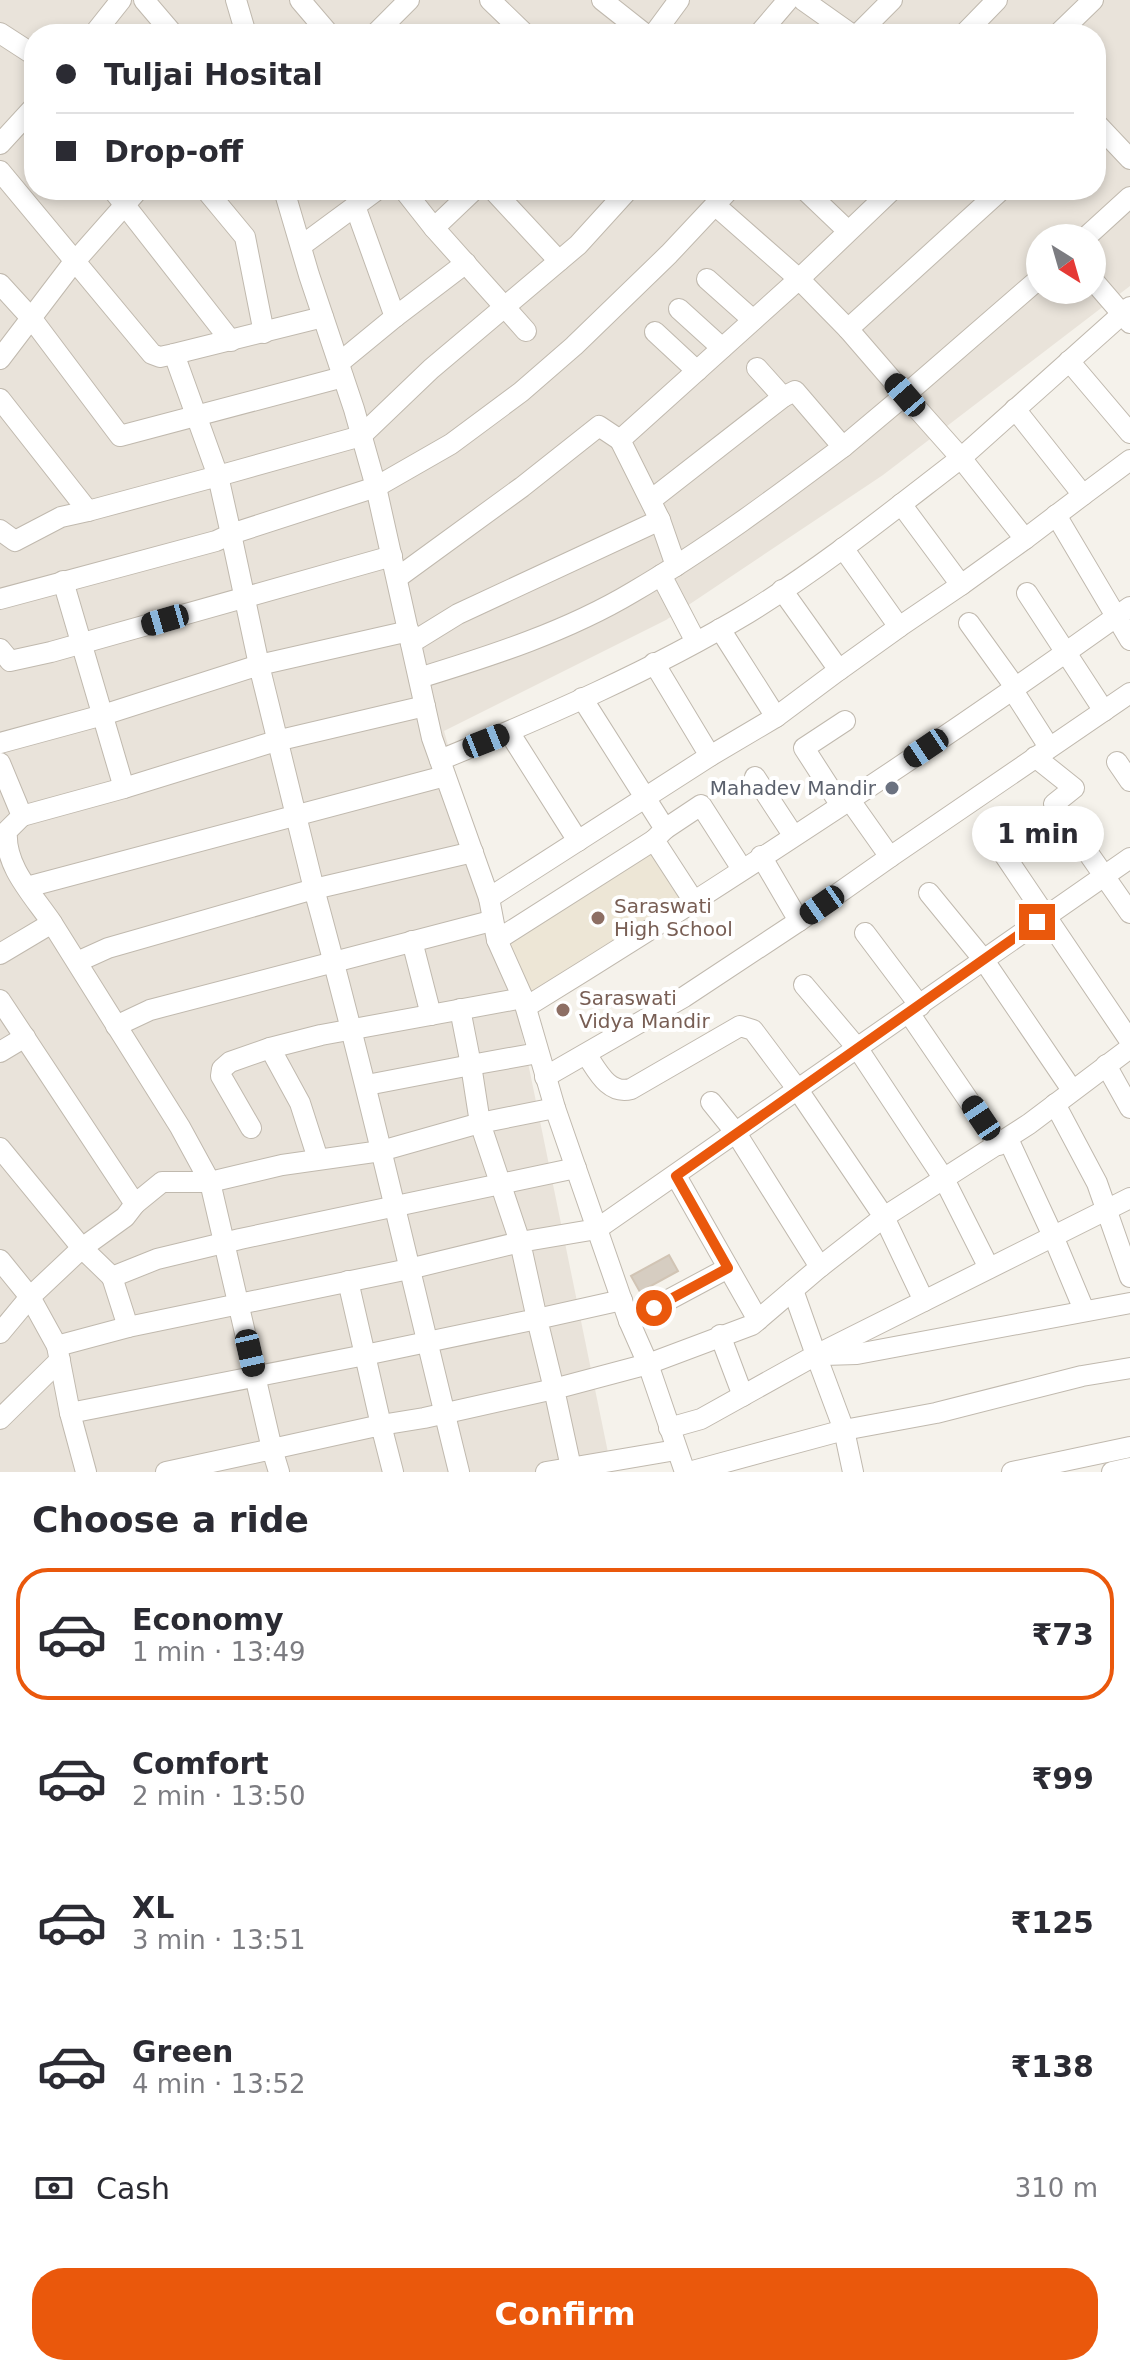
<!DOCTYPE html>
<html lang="en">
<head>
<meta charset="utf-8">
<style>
	:root { --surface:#fff; --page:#f2f2f3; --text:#2b2b33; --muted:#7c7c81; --line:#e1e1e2; --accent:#ea580c }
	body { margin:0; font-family:"DejaVu Sans",sans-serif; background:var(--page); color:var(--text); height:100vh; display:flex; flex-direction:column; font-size:30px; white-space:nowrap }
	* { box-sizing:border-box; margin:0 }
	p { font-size:26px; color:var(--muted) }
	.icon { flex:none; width:44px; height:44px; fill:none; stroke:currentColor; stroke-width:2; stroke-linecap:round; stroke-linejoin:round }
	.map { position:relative; height:1472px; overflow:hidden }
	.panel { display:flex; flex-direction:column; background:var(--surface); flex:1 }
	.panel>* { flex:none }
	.top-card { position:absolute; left:24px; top:24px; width:1082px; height:176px; border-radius:32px; box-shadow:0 4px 12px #0003; display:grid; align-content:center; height:176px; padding:0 32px; background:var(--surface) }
	.needle { width:52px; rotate:143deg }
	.fabs { position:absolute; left:1026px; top:224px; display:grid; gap:16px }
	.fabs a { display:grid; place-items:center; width:80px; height:80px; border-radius:50%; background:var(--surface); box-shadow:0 4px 12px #0003; font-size:40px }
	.end { position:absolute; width:36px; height:36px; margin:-18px; border:10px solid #ea580c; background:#fff; box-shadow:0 0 0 4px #fff }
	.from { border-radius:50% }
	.bubble { position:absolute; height:56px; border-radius:28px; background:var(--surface); box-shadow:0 4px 12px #0003; font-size:26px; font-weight:800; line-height:56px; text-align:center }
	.car { position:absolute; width:24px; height:48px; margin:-24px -12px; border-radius:10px; box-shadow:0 0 6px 2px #0007; background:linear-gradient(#222 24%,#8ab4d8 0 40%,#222 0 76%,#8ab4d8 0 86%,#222 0) }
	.top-card b { display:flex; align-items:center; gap:28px; height:76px; font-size:30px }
	.top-card b+b { border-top:2px solid var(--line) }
	.top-card i { width:20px; height:20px; background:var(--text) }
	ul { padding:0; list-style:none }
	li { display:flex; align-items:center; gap:24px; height:132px; margin:0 16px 12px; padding:0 16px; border:4px solid transparent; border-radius:32px }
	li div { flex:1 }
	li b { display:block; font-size:30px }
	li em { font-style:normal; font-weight:800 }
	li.current { border-color:var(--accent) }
	li>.icon { width:72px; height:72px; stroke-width:1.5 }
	h2 { padding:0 32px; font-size:36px; line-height:96px }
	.pay { display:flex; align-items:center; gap:20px; height:88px; padding:0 32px; font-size:30px }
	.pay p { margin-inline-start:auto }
	.action { display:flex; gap:16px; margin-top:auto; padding:16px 32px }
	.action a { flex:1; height:92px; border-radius:32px; background:var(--accent); color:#fff; font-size:32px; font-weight:800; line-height:92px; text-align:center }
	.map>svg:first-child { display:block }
	.residential { fill:#e9e3da; fill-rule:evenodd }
	.education { fill:#ede6d6 }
	.building { fill:#d6cdc1; stroke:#d1c4b4; stroke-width:2 }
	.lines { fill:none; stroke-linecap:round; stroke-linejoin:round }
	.minor-casing { stroke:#c0b9ae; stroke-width:22 }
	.minor { stroke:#fff; stroke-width:20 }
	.route { stroke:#ea580c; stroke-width:10 }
	.worship-dot { fill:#6b7280; stroke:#fff; stroke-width:3 }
	.education-dot { fill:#8d6e63; stroke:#fff; stroke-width:3 }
	.labels { text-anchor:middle; stroke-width:8; stroke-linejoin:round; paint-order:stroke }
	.worship-label { font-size:20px; fill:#5b616d; stroke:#fff; text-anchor:end }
	.education-label { font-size:20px; fill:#785e54; stroke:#fff; text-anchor:start }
</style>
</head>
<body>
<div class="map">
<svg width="1130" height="1472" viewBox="0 0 1130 1472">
	<rect width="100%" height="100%" fill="#f5f2eb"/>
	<!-- residential -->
	<path class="residential" d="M0,0H890L860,34H34V190H1096V34H864L894,0H1130V286L883,475L666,620L444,731L502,936L612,1472H0ZM1040,238H1092V290H1040Z"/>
	<!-- education -->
	<path class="education" d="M654,840L693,900L526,1007L502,936Z"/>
	<!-- building -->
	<path class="building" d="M669,1255L678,1271L640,1292L631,1276Z"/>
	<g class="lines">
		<defs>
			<g id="minor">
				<path d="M144,0L173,34"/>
				<path d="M236,0L246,34"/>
				<path d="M300,0L329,34"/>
				<path d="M490,0L525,34"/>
				<path d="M602,0L645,34"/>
				<path d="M803,0L851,34"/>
				<path d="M0,33L34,55"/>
				<path d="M94,34L121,0"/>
				<path d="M375,34L409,0"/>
				<path d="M654,34L679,0"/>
				<path d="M759,34L788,0"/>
				<path d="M858,34L892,0"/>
				<path d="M964,34L997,0"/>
				<path d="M1058,34L1093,0"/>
				<path d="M1096,123L1130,159"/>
				<path d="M0,144L34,107"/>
				<path d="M0,171L152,354L160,357L174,354L323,317"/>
				<path d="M113,190L231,341"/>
				<path d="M206,190L245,237L264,333"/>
				<path d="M284,190L309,275L354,409L376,487L432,738L489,898L497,940L523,998L555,1108L629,1321L648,1364L685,1472"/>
				<path d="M404,190L434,228L474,190"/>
				<path d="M493,190L559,261"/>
				<path d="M805,190L848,231"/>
				<path d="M355,206L395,317L466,263"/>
				<path d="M716,206L799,279L892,190"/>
				<path d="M434,228L526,331"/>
				<path d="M1085,238L1130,197"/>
				<path d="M301,246L377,190"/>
				<path d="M1040,278L905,395L961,458L1130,307"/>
				<path d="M707,279L753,320"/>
				<path d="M1092,279L1130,323"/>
				<path d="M0,284L32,319L120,436L343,377"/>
				<path d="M679,309L722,348"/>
				<path d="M848,329L1001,190"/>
				<path d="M655,332L697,371"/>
				<path d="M174,354L218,476L361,436L431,369L578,245L628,190"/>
				<path d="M0,359L70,267L138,190"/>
				<path d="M1069,361L1130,433"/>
				<path d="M339,363L395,317"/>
				<path d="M0,399L88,511L218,476L231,534L376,487L451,444L521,392L574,346L669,254L729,190"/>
				<path d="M1015,409L1083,495L1025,539"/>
				<path d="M1083,495L1130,460"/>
				<path d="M651,500L783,397L757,368"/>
				<path d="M1056,515L1130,640"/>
				<path d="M0,530L15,541L61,517L88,511"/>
				<path d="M676,566L660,520L620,440L799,279L848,329L905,395L843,447"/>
				<path d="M661,575L696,642"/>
				<path d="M397,578L522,487L599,426L620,440"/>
				<path d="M63,581L124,788"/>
				<path d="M1027,593L1104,711"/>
				<path d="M0,599L216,541L231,534L259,665L409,631"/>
				<path d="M969,623L1015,687"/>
				<path d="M899,627L961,585L901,504"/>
				<path d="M411,643L458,614L660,520"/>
				<path d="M0,649L10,661L51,652L392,556"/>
				<path d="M839,670L899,627L843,548"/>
				<path d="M419,678C491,656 568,631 633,592C707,549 775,498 843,447L795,391L783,397"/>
				<path d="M1012,689L1049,747"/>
				<path d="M582,698L665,829L654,840L693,900"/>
				<path d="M776,717L839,670L782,590"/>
				<path d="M509,732L578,841"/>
				<path d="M0,743L103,715L259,665L314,889L473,852"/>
				<path d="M710,756L776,717L720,629"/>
				<path d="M1035,757L1074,788L1054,804L1130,913"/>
				<path d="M440,760C545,717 651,671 748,613C823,567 892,511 961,458L1025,539L961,585"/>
				<path d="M1117,762L1130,781"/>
				<path d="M0,763L22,816L124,788L276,741L425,706"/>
				<path d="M755,777L793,835"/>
				<path d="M840,804L804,748L845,721"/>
				<path d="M22,816L7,831C4,866 33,895 52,923"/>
				<path d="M665,829L701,805L742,869"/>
				<path d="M997,844L1130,1041"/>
				<path d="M890,857L1130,693"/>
				<path d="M27,887L445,776"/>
				<path d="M929,893L983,959L1072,1090"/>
				<path d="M489,898L710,756L654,663"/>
				<path d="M799,921L890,857L849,799"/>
				<path d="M865,933L920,1006"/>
				<path d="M497,940L654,840"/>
				<path d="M412,941L431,1015"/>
				<path d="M0,954L52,923L180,1127L210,1182L282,1165L381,1151L480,1123L471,1065L367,1085"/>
				<path d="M77,962L108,948L314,889C367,1082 411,1278 459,1472"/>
				<path d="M804,985L858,1049L944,1179L989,1268"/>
				<path d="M0,1000L135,1204L162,1182H210L272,1449L381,1425L393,1472"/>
				<path d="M526,1007C732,880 934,747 1130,607"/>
				<path d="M460,1009L471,1065L538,1053"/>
				<path d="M909,1013L999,1145"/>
				<path d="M116,1026L150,1010L491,921"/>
				<path d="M0,1052L25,1037"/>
				<path d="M586,1054C597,1070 608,1095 631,1089L740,1026L753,1030L798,1090L884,1217L820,1267"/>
				<path d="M1106,1065L1130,1108"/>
				<path d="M545,1077L684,997L799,921L761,856"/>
				<path d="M1055,1104L1097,1183L1130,1277"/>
				<path d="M251,1128L221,1076L222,1069L230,1062L270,1048"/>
				<path d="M1008,1139L1053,1236L1084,1310"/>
				<path d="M0,1148L82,1248L125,1217L135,1204"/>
				<path d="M318,1159L300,1103L270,1048L321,1035L523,998"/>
				<path d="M676,1176L758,1320"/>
				<path d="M0,1260L30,1297L0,1333"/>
				<path d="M112,1277L128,1327L409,1269L520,1242L480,1123L555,1108"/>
				<path d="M348,1281L365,1355L537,1319L520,1242L597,1229L1130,858"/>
				<path d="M924,1301L884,1217L1029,1124L1130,1048"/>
				<path d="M629,1321L728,1268"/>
				<path d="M128,1327L57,1346L30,1297L82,1248L112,1277L157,1259L240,1239L576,1168"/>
				<path d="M720,1335L743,1396"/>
				<path d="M57,1346L70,1413L365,1355L381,1425L424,1418L554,1389L537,1319L622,1300"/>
				<path d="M816,1355L1130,1198"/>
				<path d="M816,1355L844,1430L853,1472"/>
				<path d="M824,1355L857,1354L1130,1303"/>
				<path d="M70,1413L86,1472"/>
				<path d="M0,1419L60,1360"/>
				<path d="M669,1428L701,1419L816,1355L793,1290"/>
				<path d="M166,1472L272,1449L279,1472"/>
				<path d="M546,1472L676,1450"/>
				<path d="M572,1472L554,1389L648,1364L752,1325L820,1267L736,1133L711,1102"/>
				<path d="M689,1472L844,1430L936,1413L1082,1376L1130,1368"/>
				<path d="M1012,1472L1130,1447"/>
				<path d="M1112,1472L1130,1468"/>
			</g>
		</defs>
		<!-- minor casing -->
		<use href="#minor" class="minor-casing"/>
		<!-- minor -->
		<use href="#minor" class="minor"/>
	</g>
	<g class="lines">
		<!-- route -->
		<path class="route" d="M654,1308L728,1268L676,1176L1037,922"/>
	</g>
	<!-- markers -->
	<circle class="worship-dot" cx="892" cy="788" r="8"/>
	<g class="education-dot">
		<circle cx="598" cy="918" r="8"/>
		<circle cx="563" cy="1010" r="8"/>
	</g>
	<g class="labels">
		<!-- worship labels -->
		<g class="worship-label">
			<text x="876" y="795">Mahadev Mandir</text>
		</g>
		<!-- education labels -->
		<g class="education-label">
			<text x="614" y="913">Saraswati<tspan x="614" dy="23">High School</tspan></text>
			<text x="579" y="1005">Saraswati<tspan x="579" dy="23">Vidya Mandir</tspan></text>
		</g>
	</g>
</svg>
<div class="fabs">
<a><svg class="needle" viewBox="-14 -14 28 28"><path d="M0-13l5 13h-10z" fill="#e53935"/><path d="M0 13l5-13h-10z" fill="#7c7c81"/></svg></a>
</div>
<i class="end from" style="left:654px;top:1308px"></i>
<i class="end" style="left:1037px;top:922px"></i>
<div class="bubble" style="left:972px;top:806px;width:132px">1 min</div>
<i class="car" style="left:905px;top:395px;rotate:319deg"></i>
<i class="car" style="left:165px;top:620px;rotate:254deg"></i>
<i class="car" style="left:486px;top:741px;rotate:68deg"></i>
<i class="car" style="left:926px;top:748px;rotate:236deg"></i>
<i class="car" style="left:822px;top:905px;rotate:235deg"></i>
<i class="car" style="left:981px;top:1118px;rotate:326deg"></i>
<i class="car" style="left:250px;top:1353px;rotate:167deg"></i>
<div class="top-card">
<b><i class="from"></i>Tuljai Hosital</b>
<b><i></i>Drop-off</b>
</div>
</div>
<section class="panel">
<h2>Choose a ride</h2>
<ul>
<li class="current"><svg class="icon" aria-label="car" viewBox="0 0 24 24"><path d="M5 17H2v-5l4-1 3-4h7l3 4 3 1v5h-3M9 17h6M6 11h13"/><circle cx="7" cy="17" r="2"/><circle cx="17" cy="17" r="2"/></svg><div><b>Economy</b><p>1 min · 13:49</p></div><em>₹73</em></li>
<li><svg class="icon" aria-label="car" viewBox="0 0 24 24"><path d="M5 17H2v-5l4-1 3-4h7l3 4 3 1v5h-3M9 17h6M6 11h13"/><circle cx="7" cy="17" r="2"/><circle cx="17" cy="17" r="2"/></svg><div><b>Comfort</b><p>2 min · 13:50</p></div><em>₹99</em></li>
<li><svg class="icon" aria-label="car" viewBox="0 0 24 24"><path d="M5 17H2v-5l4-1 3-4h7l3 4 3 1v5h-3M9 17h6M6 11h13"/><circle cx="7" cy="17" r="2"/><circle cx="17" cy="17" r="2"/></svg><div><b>XL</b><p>3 min · 13:51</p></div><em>₹125</em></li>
<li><svg class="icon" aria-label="car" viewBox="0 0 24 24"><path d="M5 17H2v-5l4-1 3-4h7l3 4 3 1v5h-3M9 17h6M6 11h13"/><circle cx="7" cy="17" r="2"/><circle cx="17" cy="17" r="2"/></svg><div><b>Green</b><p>4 min · 13:52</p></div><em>₹138</em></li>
</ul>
<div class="pay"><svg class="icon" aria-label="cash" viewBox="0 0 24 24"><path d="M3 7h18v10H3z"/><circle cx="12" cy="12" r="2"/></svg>Cash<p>310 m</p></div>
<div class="action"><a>Confirm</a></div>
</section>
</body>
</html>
